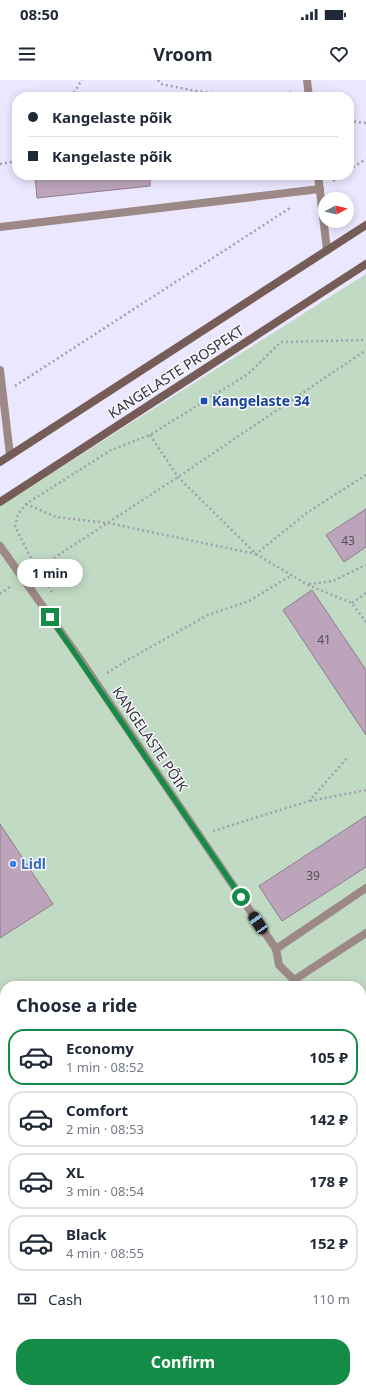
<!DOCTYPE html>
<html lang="en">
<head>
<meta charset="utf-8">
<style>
	:root { --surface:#fff; --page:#f6f6f7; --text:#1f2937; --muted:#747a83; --line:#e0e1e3; --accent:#138c47 }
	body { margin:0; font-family:"Noto Sans",sans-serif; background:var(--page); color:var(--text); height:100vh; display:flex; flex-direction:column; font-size:15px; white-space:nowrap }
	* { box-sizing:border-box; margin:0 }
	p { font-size:13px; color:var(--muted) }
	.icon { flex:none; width:22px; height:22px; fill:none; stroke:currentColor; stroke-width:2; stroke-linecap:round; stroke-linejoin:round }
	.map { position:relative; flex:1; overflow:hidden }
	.details { position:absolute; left:0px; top:901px; width:366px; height:412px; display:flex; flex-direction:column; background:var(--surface); border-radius:16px 16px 0 0; box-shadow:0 2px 10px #0003 }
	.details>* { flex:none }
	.banner { position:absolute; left:12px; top:12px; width:342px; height:88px; border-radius:16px; box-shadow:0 2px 10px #0003; display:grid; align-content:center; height:88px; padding:0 16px; background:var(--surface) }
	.needle { width:26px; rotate:83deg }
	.fabs { position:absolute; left:318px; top:112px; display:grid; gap:8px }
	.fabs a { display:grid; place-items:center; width:36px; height:36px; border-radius:50%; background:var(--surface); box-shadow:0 2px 10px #0003; font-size:20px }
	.end { position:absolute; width:18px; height:18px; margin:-9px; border:5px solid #138c47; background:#fff; box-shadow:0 0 0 2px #fff }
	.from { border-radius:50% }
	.bubble { position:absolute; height:28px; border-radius:14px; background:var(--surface); box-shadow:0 2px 10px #0003; font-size:13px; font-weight:700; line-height:28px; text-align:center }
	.car { position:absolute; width:12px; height:24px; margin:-12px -6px; border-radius:5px; box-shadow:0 0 3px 1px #0007; background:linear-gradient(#222 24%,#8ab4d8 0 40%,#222 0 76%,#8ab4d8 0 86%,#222 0) }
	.banner b { display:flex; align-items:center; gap:14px; height:38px; font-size:15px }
	.banner b+b { border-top:1px solid var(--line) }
	.banner i { width:10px; height:10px; background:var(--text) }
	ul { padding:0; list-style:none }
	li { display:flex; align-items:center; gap:12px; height:56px; margin:0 8px 6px; padding:0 8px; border:2px solid var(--line); border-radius:16px }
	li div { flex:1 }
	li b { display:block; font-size:15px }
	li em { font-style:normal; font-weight:700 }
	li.on { border-color:var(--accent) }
	li>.icon { width:36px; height:36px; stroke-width:1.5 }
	h2 { padding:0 16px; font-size:18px; line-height:48px }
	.pay { display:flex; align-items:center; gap:10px; height:44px; padding:0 16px; font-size:15px }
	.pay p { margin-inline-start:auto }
	.action { display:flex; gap:8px; margin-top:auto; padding:8px 16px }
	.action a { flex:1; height:46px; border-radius:16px; background:var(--accent); color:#fff; font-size:16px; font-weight:700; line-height:46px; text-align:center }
	.status { display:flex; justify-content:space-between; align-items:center; height:28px; padding:0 20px; background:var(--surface); direction:ltr }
	.status svg { height:11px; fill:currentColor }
	header { display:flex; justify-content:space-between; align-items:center; height:52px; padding:0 16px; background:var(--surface); font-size:18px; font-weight:700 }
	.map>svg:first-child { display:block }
	.green { fill:#c1dac3; fill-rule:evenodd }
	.building { fill:#bca5ba; stroke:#917b8f }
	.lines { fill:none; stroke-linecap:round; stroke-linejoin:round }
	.path { stroke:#a29fb1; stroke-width:2.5; stroke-dasharray:2 3; stroke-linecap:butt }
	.lane { stroke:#9c8986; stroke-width:8 }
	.street { stroke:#9c8986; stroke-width:8 }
	.secondary { stroke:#765c57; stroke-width:8 }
	.route { stroke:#138c47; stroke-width:5 }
	.transit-dot { fill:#1a4fb4; stroke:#f8f7fc; stroke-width:1.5 }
	.shop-dot { fill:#3f7fe0; stroke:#f8f7fc; stroke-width:1.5 }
	.labels { text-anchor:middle; stroke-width:3; stroke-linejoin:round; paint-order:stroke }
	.number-label { font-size:12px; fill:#544d5a }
	.street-label { font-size:14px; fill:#31303a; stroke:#f8f7fc }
	.transit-label { font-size:14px; font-weight:bold; fill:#164399; stroke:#f8f7fc; text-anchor:start }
	.shop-label { font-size:14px; font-weight:bold; fill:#366cbe; stroke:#f8f7fc; text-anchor:start }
</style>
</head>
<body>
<div class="status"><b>08:50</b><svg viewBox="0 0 49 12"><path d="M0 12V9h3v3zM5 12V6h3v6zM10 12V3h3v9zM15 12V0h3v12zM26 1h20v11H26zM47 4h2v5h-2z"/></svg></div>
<header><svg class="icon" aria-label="menu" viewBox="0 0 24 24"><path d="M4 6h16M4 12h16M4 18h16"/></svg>Vroom<svg class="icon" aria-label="heart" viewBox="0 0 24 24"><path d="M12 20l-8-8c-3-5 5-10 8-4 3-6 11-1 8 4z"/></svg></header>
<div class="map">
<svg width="366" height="1313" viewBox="0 0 366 1313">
	<rect width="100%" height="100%" fill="#ebe7fe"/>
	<!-- green -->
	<path class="green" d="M366,194V1313H0V426ZM5,906H361V1308H5Z"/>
	<!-- building -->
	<g class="building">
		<path d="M35,95H150V106L37,118Z"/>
		<path d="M366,429V467L344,482L326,455Z"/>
		<path d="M312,510L366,590V655L283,530Z"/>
		<path d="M366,736V787L282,841L259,806Z"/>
		<path d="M0,744L53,824L0,858Z"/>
	</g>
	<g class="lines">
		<!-- path -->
		<g class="path">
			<path d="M158,0L161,4L196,11L245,17"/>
			<path d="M71,17L82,0"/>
			<path d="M265,17L294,12"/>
			<path d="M349,41L366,43"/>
			<path d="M0,84L17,81"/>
			<path d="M349,90L366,79"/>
			<path d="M333,101L342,95"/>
			<path d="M15,306L290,128"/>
			<path d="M150,355L178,397L256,474L308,505L352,523L366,542"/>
			<path d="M26,424L56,437L108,443L256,474L308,432L366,395"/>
			<path d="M37,489L178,397L366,270"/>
			<path d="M309,504L333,501L366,485"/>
			<path d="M52,512L37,489L15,447L18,434L26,424L111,370L150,355L248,294L281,262L366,260"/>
			<path d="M0,514L11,506"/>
			<path d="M352,523L366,513"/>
			<path d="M107,593L124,582L208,535L249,521L292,495"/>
			<path d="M310,721L366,710"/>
			<path d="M213,751L309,721L348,677"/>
			<path d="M361,961L366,958"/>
			<path d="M0,1116L5,1114"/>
			<path d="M0,1135L5,1142"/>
			<path d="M361,1289L366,1290"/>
			<path d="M121,1308L125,1313"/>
		</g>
		<!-- lane -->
		<g class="lane">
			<path d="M307,0L309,17"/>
			<path d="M318,95L327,170"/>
			<path d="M0,147L320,109"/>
			<path d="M0,290L10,375"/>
			<path d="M366,808L276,869L279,885L294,900L366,853"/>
			<path d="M361,941L366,938"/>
			<path d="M361,1024L366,1032"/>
			<path d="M361,1156L366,1164"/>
		</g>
		<!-- street -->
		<path class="street" d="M0,466L78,576L276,869"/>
		<!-- secondary -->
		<g class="secondary">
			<path d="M0,382L366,145"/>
			<path d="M0,422L366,184"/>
		</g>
	</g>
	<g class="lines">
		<!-- route -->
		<path class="route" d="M50,537L241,817"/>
	</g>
	<!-- markers -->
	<rect class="transit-dot" x="200" y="317" width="8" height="8" rx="2"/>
	<circle class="shop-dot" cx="13" cy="784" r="4"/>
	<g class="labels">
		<!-- number labels -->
		<g class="number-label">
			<text x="348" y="465">43</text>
			<text x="324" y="564">41</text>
			<text x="313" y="800">39</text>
		</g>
		<!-- street labels -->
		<g class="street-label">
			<text transform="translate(176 292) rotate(-33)" y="5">KANGELASTE PROSPEKT</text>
			<text transform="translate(150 659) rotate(56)" y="5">KANGELASTE PÕIK</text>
		</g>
		<!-- transit labels -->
		<g class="transit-label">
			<text x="212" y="326">Kangelaste 34</text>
		</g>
		<!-- shop labels -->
		<g class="shop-label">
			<text x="21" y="789">Lidl</text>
		</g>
	</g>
</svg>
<div class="fabs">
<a><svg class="needle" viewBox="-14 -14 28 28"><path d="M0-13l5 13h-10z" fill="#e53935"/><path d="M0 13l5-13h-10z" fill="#747a83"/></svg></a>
</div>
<i class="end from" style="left:241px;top:817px"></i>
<i class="end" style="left:50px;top:537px"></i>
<div class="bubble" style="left:17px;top:479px;width:66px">1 min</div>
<i class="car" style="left:258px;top:843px;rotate:326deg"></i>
<div class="banner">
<b><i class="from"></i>Kangelaste põik</b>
<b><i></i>Kangelaste põik</b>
</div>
<section class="details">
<h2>Choose a ride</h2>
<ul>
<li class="on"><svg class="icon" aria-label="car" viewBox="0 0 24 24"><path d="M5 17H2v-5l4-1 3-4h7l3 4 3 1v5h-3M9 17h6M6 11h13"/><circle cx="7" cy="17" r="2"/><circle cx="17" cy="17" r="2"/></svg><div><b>Economy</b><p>1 min · 08:52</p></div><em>105 ₽</em></li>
<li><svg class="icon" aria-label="car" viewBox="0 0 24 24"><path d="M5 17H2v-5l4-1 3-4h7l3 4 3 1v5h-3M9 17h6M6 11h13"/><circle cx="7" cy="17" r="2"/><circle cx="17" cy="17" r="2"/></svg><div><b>Comfort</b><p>2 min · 08:53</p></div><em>142 ₽</em></li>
<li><svg class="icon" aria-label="car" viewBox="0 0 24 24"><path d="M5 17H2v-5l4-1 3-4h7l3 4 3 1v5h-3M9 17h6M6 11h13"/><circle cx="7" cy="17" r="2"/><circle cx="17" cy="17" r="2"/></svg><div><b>XL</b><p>3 min · 08:54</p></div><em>178 ₽</em></li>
<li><svg class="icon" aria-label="car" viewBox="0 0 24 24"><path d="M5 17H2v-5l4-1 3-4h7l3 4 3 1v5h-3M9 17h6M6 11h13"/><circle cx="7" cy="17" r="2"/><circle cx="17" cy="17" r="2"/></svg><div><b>Black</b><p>4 min · 08:55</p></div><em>152 ₽</em></li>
</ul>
<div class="pay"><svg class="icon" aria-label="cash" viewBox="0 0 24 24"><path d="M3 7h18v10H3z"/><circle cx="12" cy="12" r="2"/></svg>Cash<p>110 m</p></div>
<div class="action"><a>Confirm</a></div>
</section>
</div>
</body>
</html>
